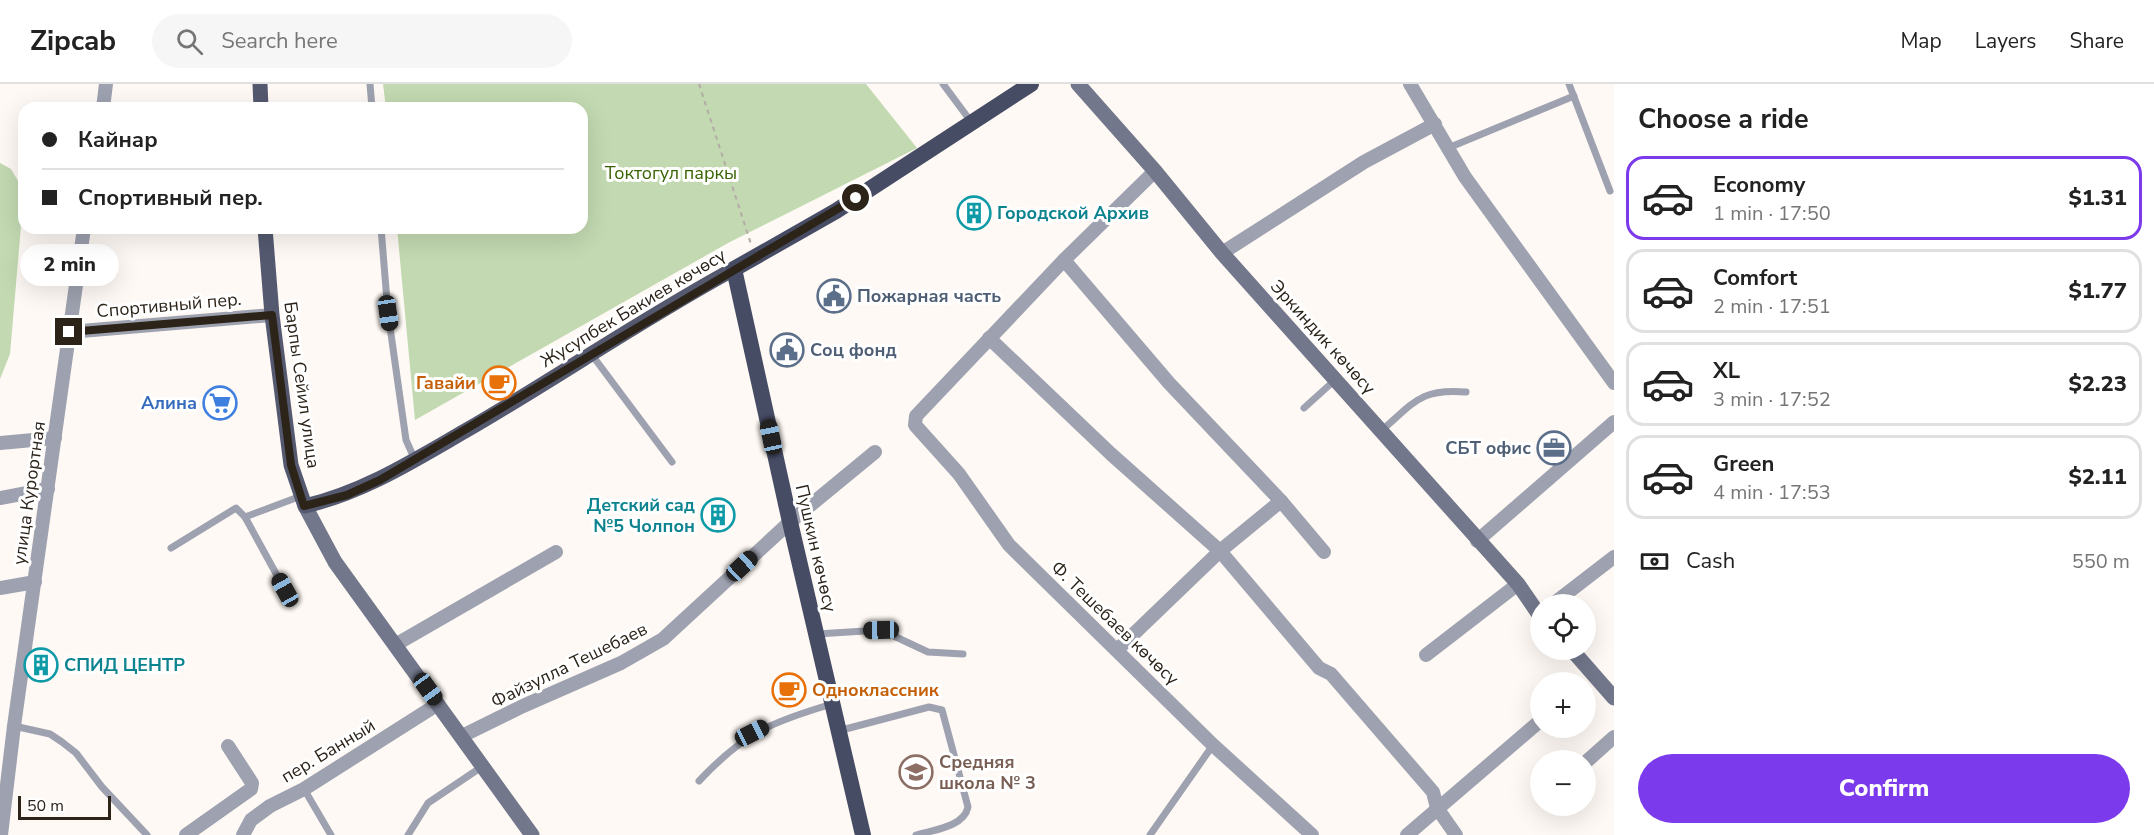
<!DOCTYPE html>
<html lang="en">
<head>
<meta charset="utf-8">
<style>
	:root { --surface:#fff; --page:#f6f6f6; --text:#222; --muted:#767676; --line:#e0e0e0; --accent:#7c3aed }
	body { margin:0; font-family:"Nunito Sans",sans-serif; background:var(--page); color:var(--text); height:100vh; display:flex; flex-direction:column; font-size:22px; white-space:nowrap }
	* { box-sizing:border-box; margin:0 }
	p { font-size:20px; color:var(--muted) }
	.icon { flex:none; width:33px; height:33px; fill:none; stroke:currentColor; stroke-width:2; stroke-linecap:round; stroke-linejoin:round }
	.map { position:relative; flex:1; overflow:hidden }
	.panel { display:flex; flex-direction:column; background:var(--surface); width:540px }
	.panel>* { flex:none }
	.banner { position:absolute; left:18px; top:18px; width:570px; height:132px; border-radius:18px; box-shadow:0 6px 24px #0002; display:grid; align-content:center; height:132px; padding:0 24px; background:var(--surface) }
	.buttons { position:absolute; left:1530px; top:510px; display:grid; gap:12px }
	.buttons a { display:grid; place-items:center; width:66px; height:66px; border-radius:50%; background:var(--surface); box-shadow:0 6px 24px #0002; font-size:30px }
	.scale { position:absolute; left:18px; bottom:15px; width:93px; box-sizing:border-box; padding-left:6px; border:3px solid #2c2319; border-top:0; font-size:16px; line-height:21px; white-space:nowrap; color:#2c2319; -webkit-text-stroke:4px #fff; paint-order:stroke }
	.end { position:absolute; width:27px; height:27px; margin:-14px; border:8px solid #2c2319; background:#fff; box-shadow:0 0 0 3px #fff }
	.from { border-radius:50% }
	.bubble { position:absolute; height:42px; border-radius:21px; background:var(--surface); box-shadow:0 6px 24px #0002; font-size:20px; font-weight:800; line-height:42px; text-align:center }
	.car { position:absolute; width:18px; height:36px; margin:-18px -9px; border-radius:8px; box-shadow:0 0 4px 2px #0007; background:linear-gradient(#222 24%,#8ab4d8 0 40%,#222 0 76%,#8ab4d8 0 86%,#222 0) }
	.banner b { display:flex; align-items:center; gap:21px; height:57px; font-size:22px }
	.banner b+b { border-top:2px solid var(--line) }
	.banner i { width:15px; height:15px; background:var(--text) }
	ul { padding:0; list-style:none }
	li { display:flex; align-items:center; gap:18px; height:84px; margin:0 12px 9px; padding:0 12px; border:3px solid var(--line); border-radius:18px }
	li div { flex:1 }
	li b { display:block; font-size:22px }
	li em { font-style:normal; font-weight:800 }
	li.active { border-color:var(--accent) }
	li>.icon { width:54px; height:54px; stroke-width:1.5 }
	h2 { padding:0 24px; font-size:27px; line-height:72px }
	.pay { display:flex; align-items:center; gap:15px; height:66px; padding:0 24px; font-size:22px }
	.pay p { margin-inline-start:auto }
	.button { display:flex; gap:12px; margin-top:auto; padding:12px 24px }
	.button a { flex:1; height:69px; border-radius:36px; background:var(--accent); color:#fff; font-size:24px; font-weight:800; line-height:69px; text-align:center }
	header { display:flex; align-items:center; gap:36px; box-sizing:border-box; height:84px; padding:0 30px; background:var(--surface); border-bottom:2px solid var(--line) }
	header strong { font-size:28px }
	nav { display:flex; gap:33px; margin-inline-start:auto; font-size:21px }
	.search { width:420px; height:54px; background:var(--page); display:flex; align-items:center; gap:15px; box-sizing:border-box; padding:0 21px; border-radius:33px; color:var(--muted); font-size:22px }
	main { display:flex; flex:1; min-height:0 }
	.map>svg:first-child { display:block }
	.green { fill:#c2d9b1 }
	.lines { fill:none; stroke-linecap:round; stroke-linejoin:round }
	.path { stroke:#b3aca6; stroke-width:2; stroke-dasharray:4.5 4.5; stroke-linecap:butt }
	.service { stroke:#9ea1af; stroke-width:7 }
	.minor { stroke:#9ea1af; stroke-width:14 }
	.secondary { stroke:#72778b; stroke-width:15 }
	.primary { stroke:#545970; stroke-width:15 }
	.trunk { stroke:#474c65; stroke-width:16 }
	.route { stroke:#2c2319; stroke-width:8 }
	.labels { text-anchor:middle; stroke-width:6; stroke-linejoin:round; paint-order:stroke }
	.park-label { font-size:18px; fill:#386300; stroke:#fff }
	.culture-label { font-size:18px; font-weight:bold; fill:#0d838f; stroke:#fff; text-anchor:start }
	.service-label { font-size:18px; font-weight:bold; fill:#4e5e75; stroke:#fff; text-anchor:start }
	.street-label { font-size:18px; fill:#2c2319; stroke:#fff }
	.food-label { font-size:18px; font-weight:bold; fill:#c56008; stroke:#fff; text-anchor:end }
	.shop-label { font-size:18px; font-weight:bold; fill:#366cbe; stroke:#fff; text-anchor:end }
	.education-label { font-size:18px; font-weight:bold; fill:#785e54; stroke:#fff; text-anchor:start }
</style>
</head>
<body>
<header>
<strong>Zipcab</strong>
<div class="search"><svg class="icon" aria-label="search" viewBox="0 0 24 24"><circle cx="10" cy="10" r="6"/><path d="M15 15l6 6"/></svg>Search here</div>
<nav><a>Map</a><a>Layers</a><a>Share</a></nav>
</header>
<main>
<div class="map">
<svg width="1614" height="751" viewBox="0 0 1614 751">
	<rect width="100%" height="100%" fill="#fef9f4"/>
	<!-- green -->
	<g class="green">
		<path d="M383,0H866L917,64L728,159L415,336L397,144H582V24H386Z"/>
		<path d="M0,79L11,85L24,107L10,270L0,295Z"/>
	</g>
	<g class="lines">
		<!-- path -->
		<path class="path" d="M699,0L751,160"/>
		<!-- service -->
		<g class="service">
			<path d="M370,0L372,24"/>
			<path d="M943,0L972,39"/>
			<path d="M1569,0L1610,107"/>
			<path d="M1448,64L1574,12"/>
			<path d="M381,144L388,229L406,356L415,376"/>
			<path d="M592,271L672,378"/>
			<path d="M1304,324L1335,296"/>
			<path d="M1381,347C1414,319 1420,304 1466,308"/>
			<path d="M245,433L285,506"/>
			<path d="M171,464L236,424L245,433L301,412"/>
			<path d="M817,550L881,546L928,568L963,570"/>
			<path d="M14,642L50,650L62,658L76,669L102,703L147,751"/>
			<path d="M838,647L929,623L942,626L968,723C964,743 933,746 916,751"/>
			<path d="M699,697C744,649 771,638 832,620"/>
			<path d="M304,705L331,751"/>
			<path d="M408,751L428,719L483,682"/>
			<path d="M1150,751L1213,661"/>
		</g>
		<!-- minor -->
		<g class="minor">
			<path d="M1410,0L1465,93L1614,299"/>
			<path d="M103,24L106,0"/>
			<path d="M1155,87L1064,176L916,332L915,341L959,390L1009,461L1213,661L1312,751"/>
			<path d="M1222,169L1364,78L1435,40"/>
			<path d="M1064,176L1169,299L1281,417L1324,468"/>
			<path d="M69,248L272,231"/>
			<path d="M989,254L1111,370L1220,467L1319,584L1331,590L1433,708L1437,724L1456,751"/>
			<path d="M0,359L55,354"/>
			<path d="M0,414L48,405"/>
			<path d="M1477,457L1614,338"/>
			<path d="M0,504L35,498"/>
			<path d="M1553,520L1614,473"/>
			<path d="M395,561L556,468"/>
			<path d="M1117,566L1220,467L1281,417"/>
			<path d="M1426,571L1518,500"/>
			<path d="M462,652L523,622L621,579L663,555L790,438L875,368"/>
			<path d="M1587,677L1614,653"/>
			<path d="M1,751L14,642L84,144"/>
			<path d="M186,751L251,705L252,699L228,662"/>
			<path d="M243,751L251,736L270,722L304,705L438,620"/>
			<path d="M1407,751L1540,637"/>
		</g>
		<!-- secondary -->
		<g class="secondary">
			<path d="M1078,0L1155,87L1222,169L1518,500L1540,532"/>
			<path d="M305,422L335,478L532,751"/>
			<path d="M1572,566L1614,614"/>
		</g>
		<!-- primary -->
		<g class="primary">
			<path d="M260,0L261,24"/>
			<path d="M265,144L272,231L291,381L305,422C364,408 413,377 465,347C555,295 642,235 734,185"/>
		</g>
		<!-- trunk -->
		<path class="trunk" d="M863,751L790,438L734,185L836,127L1031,0"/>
	</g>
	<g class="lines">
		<!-- route -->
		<path class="route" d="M69,248L272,231L291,381L304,422L347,411L380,396L856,114"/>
	</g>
	<!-- icons -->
	<defs>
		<symbol id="building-ring" viewBox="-11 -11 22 22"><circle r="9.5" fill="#fff" stroke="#0f9aa8" stroke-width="1.5"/><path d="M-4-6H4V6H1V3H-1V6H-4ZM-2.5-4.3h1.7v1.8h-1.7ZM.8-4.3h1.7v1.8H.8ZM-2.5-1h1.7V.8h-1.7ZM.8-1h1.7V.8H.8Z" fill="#0f9aa8"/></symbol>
		<symbol id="civic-ring" viewBox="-11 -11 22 22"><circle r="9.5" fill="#fff" stroke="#5c6f8a" stroke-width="1.5"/><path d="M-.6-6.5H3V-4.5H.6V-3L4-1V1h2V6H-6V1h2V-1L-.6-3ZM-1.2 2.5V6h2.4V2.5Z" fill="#5c6f8a"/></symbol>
		<symbol id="cafe-ring" viewBox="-11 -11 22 22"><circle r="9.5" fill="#fff" stroke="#e8710a" stroke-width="1.5"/><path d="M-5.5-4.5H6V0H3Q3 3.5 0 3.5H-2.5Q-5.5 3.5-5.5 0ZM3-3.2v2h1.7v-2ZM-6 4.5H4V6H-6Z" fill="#e8710a"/></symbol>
		<symbol id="supermarket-ring" viewBox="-11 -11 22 22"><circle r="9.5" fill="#fff" stroke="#3f7fe0" stroke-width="1.5"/><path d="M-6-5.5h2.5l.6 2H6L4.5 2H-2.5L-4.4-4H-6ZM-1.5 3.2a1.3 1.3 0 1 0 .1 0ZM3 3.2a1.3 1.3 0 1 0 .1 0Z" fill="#3f7fe0"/></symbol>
		<symbol id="office-ring" viewBox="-11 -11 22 22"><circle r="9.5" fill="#fff" stroke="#5c6f8a" stroke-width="1.5"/><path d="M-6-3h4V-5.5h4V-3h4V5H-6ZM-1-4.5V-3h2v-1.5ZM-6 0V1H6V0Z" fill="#5c6f8a"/></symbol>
		<symbol id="school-ring" viewBox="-11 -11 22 22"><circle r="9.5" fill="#fff" stroke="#8d6e63" stroke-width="1.5"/><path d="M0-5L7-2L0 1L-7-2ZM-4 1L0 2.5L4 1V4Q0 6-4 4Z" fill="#8d6e63"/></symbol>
	</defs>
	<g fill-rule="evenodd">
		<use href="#building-ring" x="955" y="110" width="38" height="38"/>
		<use href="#civic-ring" x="815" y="193" width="38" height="38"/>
		<use href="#civic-ring" x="768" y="247" width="38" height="38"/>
		<use href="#cafe-ring" x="480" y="280" width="38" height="38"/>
		<use href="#supermarket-ring" x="201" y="300" width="38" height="38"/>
		<use href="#office-ring" x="1535" y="345" width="38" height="38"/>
		<use href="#building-ring" x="699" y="412" width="38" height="38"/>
		<use href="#building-ring" x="22" y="562" width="38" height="38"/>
		<use href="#cafe-ring" x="770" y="587" width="38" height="38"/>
		<use href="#school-ring" x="897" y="669" width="38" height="38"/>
	</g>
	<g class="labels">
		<!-- park labels -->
		<g class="park-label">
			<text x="671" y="95">Токтогул паркы</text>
		</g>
		<!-- culture labels -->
		<g class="culture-label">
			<text x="997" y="135">Городской Архив</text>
			<text x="695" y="427" text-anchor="end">Детский сад<tspan x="695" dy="21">№5 Чолпон</tspan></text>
			<text x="64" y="587">СПИД ЦЕНТР</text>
		</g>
		<!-- service labels -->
		<g class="service-label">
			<text x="857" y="218">Пожарная часть</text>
			<text x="810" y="272">Соц фонд</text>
			<text x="1531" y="370" text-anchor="end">СБТ офис</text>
		</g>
		<!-- street labels -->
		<g class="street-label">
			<text transform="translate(169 221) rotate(-5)" y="6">Спортивный пер.</text>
			<text transform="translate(633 224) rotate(-31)" y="6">Жусупбек Бакиев көчөсү</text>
			<text transform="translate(1323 253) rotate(48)" y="6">Эркиндик көчөсү</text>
			<text transform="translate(302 301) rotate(82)" y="6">Барпы Сейил улица</text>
			<text transform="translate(29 409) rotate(-82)" y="6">улица Курортная</text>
			<text transform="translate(816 464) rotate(77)" y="6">Пушкин көчөсү</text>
			<text transform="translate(1115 539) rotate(44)" y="6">Ф. Тешебаев көчөсү</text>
			<text transform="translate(569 581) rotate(-26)" y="6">Файзулла Тешебаев</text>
			<text transform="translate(328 667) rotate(-31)" y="6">пер. Банный</text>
		</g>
		<!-- food labels -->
		<g class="food-label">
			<text x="476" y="305">Гавайи</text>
			<text x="812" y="612" text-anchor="start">Одноклассник</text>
		</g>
		<!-- shop labels -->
		<g class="shop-label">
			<text x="197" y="325">Алина</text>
		</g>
		<!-- education labels -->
		<g class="education-label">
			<text x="939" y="684">Средняя<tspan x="939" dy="21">школа № 3</tspan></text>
		</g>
	</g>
</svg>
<div class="buttons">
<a><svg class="icon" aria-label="locate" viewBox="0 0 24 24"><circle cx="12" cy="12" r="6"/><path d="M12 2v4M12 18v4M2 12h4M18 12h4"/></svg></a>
<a>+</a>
<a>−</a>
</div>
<div class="scale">50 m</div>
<i class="end from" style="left:856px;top:114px"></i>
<i class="end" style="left:69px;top:248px"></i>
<div class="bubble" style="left:20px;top:160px;width:99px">2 min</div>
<i class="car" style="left:388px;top:229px;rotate:172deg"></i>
<i class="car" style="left:771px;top:353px;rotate:348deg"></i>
<i class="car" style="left:742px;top:482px;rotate:47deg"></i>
<i class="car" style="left:285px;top:506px;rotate:331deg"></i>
<i class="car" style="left:881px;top:546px;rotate:269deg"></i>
<i class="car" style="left:428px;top:605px;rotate:144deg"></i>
<i class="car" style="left:752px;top:649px;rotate:63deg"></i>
<div class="banner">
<b><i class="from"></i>Кайнар</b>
<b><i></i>Спортивный пер.</b>
</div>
</div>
<section class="panel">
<h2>Choose a ride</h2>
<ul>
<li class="active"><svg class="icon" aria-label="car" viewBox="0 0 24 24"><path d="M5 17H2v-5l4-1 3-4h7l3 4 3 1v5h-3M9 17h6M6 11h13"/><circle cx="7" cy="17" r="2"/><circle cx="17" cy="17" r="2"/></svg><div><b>Economy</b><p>1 min · 17:50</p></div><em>$1.31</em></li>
<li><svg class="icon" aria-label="car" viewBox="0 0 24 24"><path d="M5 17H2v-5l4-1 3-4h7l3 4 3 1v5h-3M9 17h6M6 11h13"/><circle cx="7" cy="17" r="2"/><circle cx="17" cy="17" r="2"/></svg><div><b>Comfort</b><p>2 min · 17:51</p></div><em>$1.77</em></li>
<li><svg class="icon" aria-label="car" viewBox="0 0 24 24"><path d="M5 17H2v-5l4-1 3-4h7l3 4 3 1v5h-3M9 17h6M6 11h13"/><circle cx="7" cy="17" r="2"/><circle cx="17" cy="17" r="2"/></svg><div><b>XL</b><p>3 min · 17:52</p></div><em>$2.23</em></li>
<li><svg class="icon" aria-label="car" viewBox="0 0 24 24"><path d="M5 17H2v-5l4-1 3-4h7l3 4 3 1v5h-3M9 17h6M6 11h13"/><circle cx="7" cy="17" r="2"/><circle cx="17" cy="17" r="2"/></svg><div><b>Green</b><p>4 min · 17:53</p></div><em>$2.11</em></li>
</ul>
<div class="pay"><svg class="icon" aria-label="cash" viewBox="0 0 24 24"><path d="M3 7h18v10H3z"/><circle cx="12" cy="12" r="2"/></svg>Cash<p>550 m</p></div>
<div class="button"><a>Confirm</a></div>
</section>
</main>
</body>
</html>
